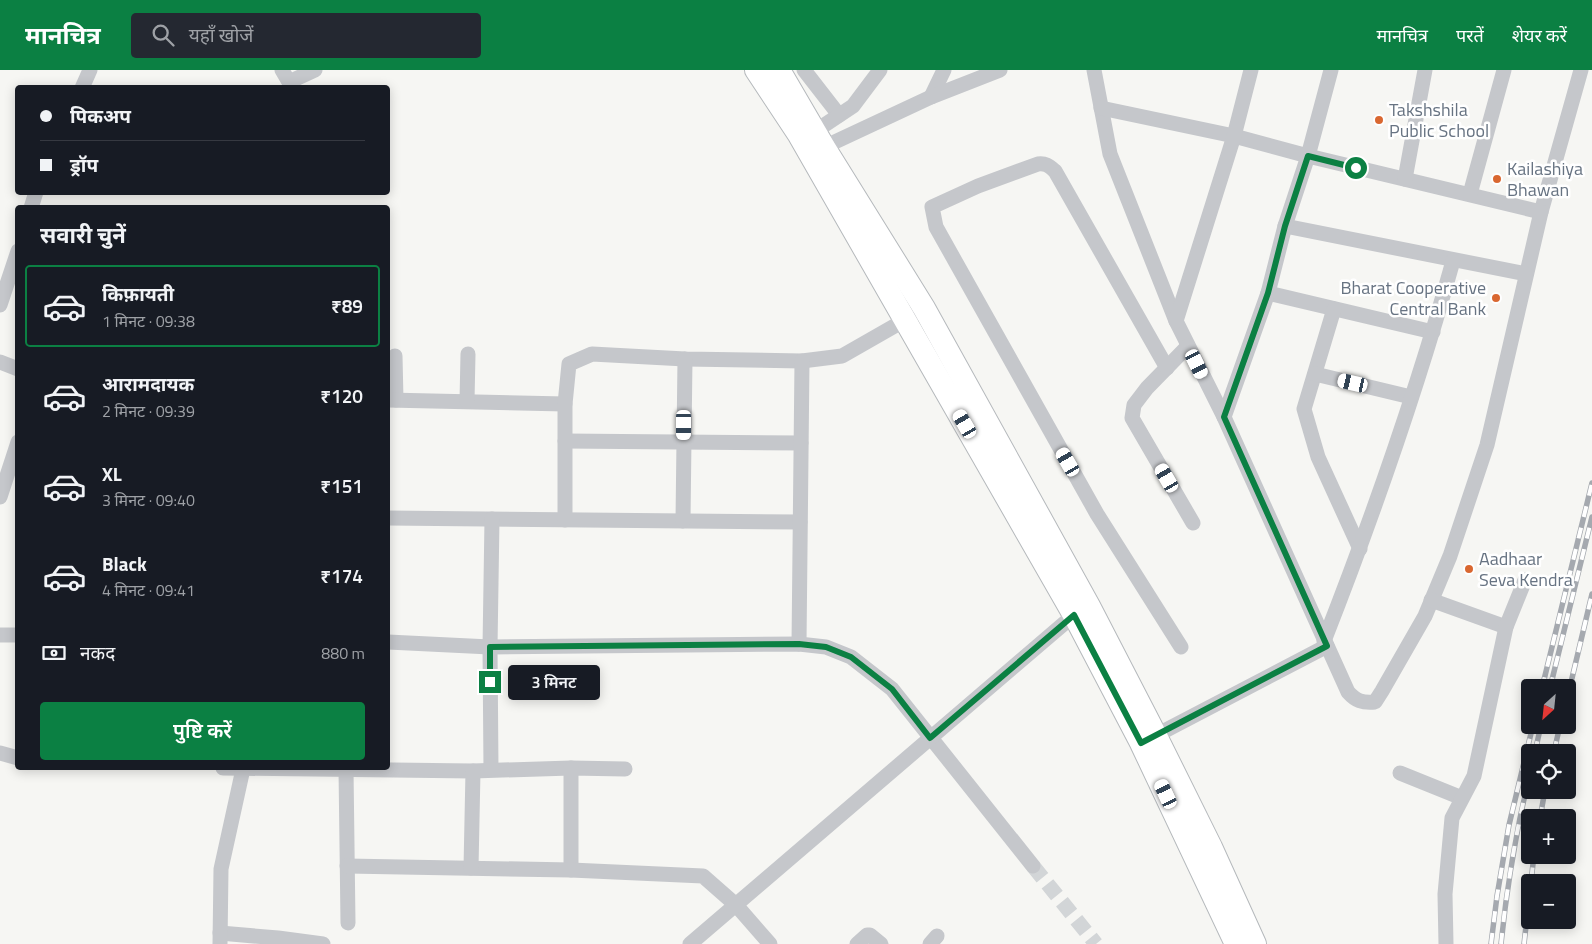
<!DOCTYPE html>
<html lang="hi">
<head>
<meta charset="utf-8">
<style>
	:root { --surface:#171b24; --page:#242831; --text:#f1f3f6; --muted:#9ea1a6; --line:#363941; --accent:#0b8043 }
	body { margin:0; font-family:"Titillium Web","Noto Sans Devanagari",sans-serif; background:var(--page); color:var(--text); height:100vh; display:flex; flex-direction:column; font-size:19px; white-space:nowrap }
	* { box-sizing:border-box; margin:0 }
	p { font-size:16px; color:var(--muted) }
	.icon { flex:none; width:28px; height:28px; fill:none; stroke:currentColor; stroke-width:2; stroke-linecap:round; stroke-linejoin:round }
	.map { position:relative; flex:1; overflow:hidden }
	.side { position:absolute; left:15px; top:135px; width:375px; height:565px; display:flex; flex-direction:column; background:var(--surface); border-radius:5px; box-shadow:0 2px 12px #0003 }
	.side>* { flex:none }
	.banner { position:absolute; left:15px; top:15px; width:375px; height:110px; border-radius:5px; box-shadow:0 2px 12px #0003; display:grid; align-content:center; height:110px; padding:0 25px; background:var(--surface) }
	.needle { width:32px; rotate:207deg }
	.controls { position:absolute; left:1521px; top:609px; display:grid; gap:10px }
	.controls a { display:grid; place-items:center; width:55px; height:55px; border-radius:5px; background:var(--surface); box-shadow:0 2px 12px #0003; font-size:25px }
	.end { position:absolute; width:22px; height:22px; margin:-11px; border:6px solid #0b8043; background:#fff; box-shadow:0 0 0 2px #fff }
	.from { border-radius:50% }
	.bubble { position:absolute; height:35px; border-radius:5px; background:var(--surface); box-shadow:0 2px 12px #0003; font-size:16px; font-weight:600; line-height:35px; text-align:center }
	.car { position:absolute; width:15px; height:30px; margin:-15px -8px; border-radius:6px; box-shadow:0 0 4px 1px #0007; background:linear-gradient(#fff 24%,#345 0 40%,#fff 0 76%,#345 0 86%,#fff 0) }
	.banner b { display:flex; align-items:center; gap:18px; height:48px; font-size:19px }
	.banner b+b { border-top:1px solid var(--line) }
	.banner i { width:12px; height:12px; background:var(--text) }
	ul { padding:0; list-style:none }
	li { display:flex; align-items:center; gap:15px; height:82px; margin:0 10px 8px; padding:0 15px; border:2px solid transparent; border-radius:5px }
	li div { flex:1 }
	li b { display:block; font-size:19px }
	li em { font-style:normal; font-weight:600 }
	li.selected { border-color:var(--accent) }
	li>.icon { width:45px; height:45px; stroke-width:1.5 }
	h2 { padding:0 25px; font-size:22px; line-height:60px }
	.pay { display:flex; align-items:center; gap:12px; height:55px; padding:0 25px; font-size:19px }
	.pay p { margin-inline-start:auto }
	.action { display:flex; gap:10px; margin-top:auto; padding:10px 25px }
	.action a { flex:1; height:58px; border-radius:5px; background:var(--accent); color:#fff; font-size:20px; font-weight:600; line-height:58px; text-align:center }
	header { display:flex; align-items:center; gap:30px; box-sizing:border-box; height:70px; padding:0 25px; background:var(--accent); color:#fff }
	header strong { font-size:24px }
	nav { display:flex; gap:28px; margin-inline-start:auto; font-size:18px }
	.search { width:350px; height:45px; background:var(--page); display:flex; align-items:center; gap:12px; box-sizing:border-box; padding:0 18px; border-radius:5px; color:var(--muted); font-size:19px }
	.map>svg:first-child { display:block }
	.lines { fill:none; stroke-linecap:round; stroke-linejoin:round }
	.street-tunnel { stroke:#d2d5d7; stroke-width:15; stroke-dasharray:15 8; stroke-linecap:butt }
	.primary-casing { stroke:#b5b9bc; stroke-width:24 }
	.street { stroke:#c5c7cb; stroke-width:15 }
	.primary { stroke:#fff; stroke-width:22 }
	.rail-casing { stroke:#a5a9af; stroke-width:5.5 }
	.rail { stroke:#fff; stroke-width:4; stroke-dasharray:11; stroke-linecap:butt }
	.route { stroke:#0b8043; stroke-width:6 }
	.poi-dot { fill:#d96730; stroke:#fff; stroke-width:2 }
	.labels { text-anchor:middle; stroke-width:5; stroke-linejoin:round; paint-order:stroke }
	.poi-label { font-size:18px; fill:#677382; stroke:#fff; text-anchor:start }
</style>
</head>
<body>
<header>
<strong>मानचित्र</strong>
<div class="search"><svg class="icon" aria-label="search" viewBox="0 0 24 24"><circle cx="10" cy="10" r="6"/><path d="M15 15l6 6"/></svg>यहाँ खोजें</div>
<nav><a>मानचित्र</a><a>परतें</a><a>शेयर करें</a></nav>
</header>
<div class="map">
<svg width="1592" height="874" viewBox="0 0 1592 874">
	<rect width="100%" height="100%" fill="#f6f6f3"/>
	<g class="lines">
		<!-- street-tunnel -->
		<path class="street-tunnel" d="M1033,796L1096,874"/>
		<defs>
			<g id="primary">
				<path d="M756,0L799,65L1074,545L1141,673L1236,874"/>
				<path d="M779,0L824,77L924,238L1089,536L1151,656L1211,777L1255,874"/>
			</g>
		</defs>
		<!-- primary casing -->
		<use href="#primary" class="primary-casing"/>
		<!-- street -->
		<g class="street">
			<path d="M282,0L289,12L315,0"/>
			<path d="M804,0L839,45"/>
			<path d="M1094,0L1110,84L1176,251L1224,347L1348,622C1356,631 1362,633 1375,632L1382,621L1425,546L1450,486L1487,375L1541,142L1581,0"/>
			<path d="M82,18L90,0"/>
			<path d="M931,27L944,0"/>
			<path d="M1101,38L1234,66L1308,86L1541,142"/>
			<path d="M808,66L853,36L880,0"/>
			<path d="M824,77L931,27L1000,0"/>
			<path d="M1405,109L1425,0"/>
			<path d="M1470,124L1504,0"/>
			<path d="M31,138L36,122"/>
			<path d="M1285,156L1526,204"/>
			<path d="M1268,223L1433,262"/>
			<path d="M0,235L18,181"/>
			<path d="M1334,239L1304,339L1318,387L1360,479"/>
			<path d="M1176,251L1234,66L1251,0"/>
			<path d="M1188,276L1147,318L1134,335L1132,348L1193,453"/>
			<path d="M395,286L396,330"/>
			<path d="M0,292L18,299"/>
			<path d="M1167,298L1055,101C1049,96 1046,93 1038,94L978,116L932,137L936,157L1097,444L1181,577"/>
			<path d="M1315,304L1411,327"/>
			<path d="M388,330L565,334"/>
			<path d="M467,331L468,284"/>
			<path d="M1224,347L1268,223L1285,156L1308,86L1331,0"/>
			<path d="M565,371L801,373"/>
			<path d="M0,427L18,372"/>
			<path d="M388,448L800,452"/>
			<path d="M565,450V334L569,294L592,284L685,289L802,291L842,286L912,246"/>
			<path d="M683,451L685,289"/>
			<path d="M1431,530L1506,557"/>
			<path d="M0,565H18"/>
			<path d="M1324,571C1373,446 1417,320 1453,191"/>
			<path d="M388,572L490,577L799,574L826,577L851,587L892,619L1033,796"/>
			<path d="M799,574L802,291"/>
			<path d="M1149,669L1327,576"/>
			<path d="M0,683L18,688"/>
			<path d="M223,698L473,701L571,698L625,699"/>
			<path d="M571,698V800"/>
			<path d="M346,699L348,853"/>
			<path d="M491,699L490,577L492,449"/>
			<path d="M1400,703L1462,728"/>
			<path d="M347,796L571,800L703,806L736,835L770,874"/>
			<path d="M471,798L473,701"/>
			<path d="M220,863L278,868L323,874"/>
			<path d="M220,874L221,799L243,699"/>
			<path d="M690,874L1074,545L1082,541"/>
			<path d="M857,874L867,865H870L881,874"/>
			<path d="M930,874L937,866"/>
			<path d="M1446,874L1445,824L1452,748L1474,706L1506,557L1525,510"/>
		</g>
		<!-- primary -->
		<use href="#primary" class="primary"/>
		<defs>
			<g id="rail">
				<path d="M1542,618L1592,413"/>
				<path d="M1550,618L1592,447"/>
				<path d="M1568,625L1592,524"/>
				<path d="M1535,682L1541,655"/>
				<path d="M1554,682L1560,655"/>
				<path d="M1540,748L1545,720"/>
				<path d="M1491,874L1497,826L1509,755L1533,655"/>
				<path d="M1501,874C1507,815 1516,761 1530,703"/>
				<path d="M1524,874L1534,785"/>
			</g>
		</defs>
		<!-- rail casing -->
		<use href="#rail" class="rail-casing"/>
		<!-- rail -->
		<use href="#rail" class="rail"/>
	</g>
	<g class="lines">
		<!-- route -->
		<path class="route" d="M490,612V577L799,574L826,577L851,587L892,619L930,668L1074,545L1141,673L1327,576L1224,347L1268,223L1285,156L1308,86L1356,98"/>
	</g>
	<!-- markers -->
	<g class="poi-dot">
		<circle cx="1379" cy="50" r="5"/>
		<circle cx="1497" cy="109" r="5"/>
		<circle cx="1496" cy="228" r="5"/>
		<circle cx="1469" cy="499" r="5"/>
	</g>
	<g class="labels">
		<!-- poi labels -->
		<g class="poi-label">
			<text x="1389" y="46">Takshshila<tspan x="1389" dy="21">Public School</tspan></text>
			<text x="1507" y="105">Kailashiya<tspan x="1507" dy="21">Bhawan</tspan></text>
			<text x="1486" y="224" text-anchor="end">Bharat Cooperative<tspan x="1486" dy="21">Central Bank</tspan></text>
			<text x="1479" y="495">Aadhaar<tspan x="1479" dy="21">Seva Kendra</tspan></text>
		</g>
	</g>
</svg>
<div class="controls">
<a><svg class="needle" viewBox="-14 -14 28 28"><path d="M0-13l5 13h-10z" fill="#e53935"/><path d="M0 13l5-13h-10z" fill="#9ea1a6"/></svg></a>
<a><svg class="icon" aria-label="locate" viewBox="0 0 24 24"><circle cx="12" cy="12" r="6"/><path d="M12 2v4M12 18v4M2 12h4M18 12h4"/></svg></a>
<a>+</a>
<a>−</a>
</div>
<i class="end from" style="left:1356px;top:98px"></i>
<i class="end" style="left:490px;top:612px"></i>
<div class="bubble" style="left:508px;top:595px;width:92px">3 मिनट</div>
<i class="car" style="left:1197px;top:294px;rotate:154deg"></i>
<i class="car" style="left:1353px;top:313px;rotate:283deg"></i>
<i class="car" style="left:965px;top:354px;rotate:330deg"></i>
<i class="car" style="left:684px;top:355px;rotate:180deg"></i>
<i class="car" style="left:1068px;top:392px;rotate:330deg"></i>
<i class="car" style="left:1167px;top:408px;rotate:330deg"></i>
<i class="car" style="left:1166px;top:724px;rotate:335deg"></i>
<div class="banner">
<b><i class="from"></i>पिकअप</b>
<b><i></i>ड्रॉप</b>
</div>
<section class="side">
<h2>सवारी चुनें</h2>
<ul>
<li class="selected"><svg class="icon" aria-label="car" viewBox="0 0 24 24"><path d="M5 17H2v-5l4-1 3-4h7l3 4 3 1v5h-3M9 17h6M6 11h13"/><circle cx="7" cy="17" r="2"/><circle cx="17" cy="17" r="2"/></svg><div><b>किफ़ायती</b><p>1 मिनट · 09:38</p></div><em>₹89</em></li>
<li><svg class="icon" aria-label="car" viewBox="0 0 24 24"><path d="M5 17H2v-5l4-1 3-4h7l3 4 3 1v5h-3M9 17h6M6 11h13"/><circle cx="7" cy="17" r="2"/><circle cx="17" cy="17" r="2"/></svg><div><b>आरामदायक</b><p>2 मिनट · 09:39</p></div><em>₹120</em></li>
<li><svg class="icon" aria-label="car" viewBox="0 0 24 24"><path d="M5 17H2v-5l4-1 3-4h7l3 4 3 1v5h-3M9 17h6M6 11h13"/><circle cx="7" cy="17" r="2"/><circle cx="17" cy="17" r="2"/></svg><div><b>XL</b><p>3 मिनट · 09:40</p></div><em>₹151</em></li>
<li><svg class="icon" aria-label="car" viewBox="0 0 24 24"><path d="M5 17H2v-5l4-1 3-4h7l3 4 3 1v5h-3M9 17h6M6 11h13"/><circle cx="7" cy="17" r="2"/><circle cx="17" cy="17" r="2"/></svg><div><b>Black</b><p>4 मिनट · 09:41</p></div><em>₹174</em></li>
</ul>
<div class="pay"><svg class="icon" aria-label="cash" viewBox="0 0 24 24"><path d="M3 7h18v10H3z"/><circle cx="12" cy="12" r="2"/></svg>नकद<p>880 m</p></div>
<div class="action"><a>पुष्टि करें</a></div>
</section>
</div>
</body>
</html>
